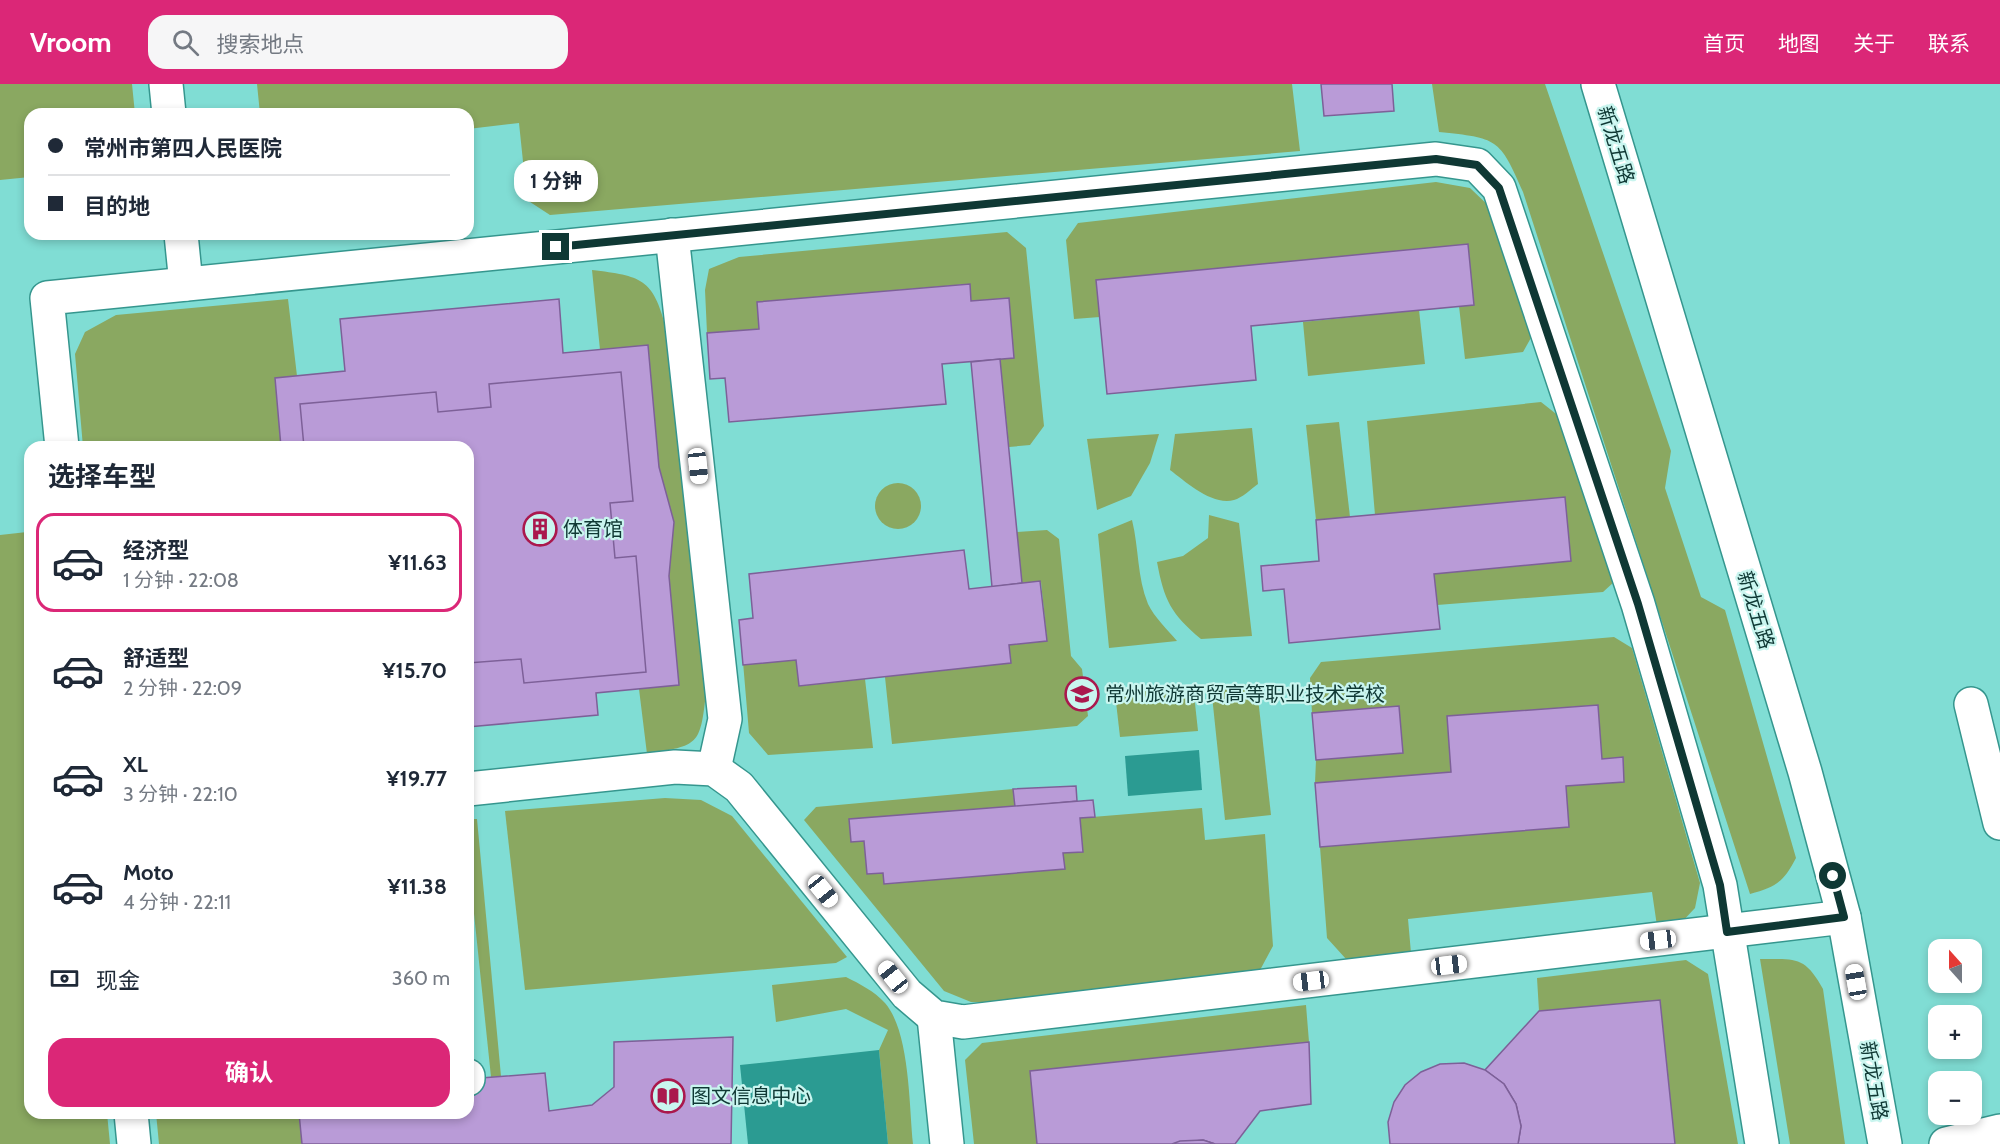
<!DOCTYPE html>
<html lang="zh">
<head>
<meta charset="utf-8">
<style>
	:root { --surface:#fff; --page:#f6f6f7; --text:#1f2937; --muted:#747a83; --line:#e0e1e3; --accent:#db2777 }
	body { margin:0; font-family:Cabin,"Noto Sans SC",sans-serif; background:var(--page); color:var(--text); height:100vh; display:flex; flex-direction:column; font-size:22px; white-space:nowrap }
	* { box-sizing:border-box; margin:0 }
	p { font-size:20px; color:var(--muted) }
	.icon { flex:none; width:33px; height:33px; fill:none; stroke:currentColor; stroke-width:2; stroke-linecap:round; stroke-linejoin:round }
	.map { position:relative; flex:1; overflow:hidden }
	.side { position:absolute; left:24px; top:357px; width:450px; height:678px; display:flex; flex-direction:column; background:var(--surface); border-radius:18px; box-shadow:0 3px 9px #0003 }
	.side>* { flex:none }
	.hud { position:absolute; left:24px; top:24px; width:450px; height:132px; border-radius:18px; box-shadow:0 3px 9px #0003; display:grid; align-content:center; height:132px; padding:0 24px; background:var(--surface) }
	.needle { width:39px; rotate:339deg }
	.fabs { position:absolute; left:1928px; top:855px; display:grid; gap:12px }
	.fabs a { display:grid; place-items:center; width:54px; height:54px; border-radius:12px; background:var(--surface); box-shadow:0 3px 9px #0003; font-size:30px }
	.end { position:absolute; width:27px; height:27px; margin:-14px; border:8px solid #0f3834; background:#fff; box-shadow:0 0 0 3px #fff }
	.from { border-radius:50% }
	.bubble { position:absolute; height:42px; border-radius:18px; background:var(--surface); box-shadow:0 3px 9px #0003; font-size:20px; font-weight:700; line-height:42px; text-align:center }
	.car { position:absolute; width:18px; height:36px; margin:-18px -9px; border-radius:8px; box-shadow:0 0 4px 2px #0007; background:linear-gradient(#fff 24%,#345 0 40%,#fff 0 76%,#345 0 86%,#fff 0) }
	.hud b { display:flex; align-items:center; gap:21px; height:57px; font-size:22px }
	.hud b+b { border-top:2px solid var(--line) }
	.hud i { width:15px; height:15px; background:var(--text) }
	ul { padding:0; list-style:none }
	li { display:flex; align-items:center; gap:18px; height:99px; margin:0 12px 9px; padding:0 12px; border:3px solid transparent; border-radius:18px }
	li div { flex:1 }
	li b { display:block; font-size:22px }
	li em { font-style:normal; font-weight:700 }
	li.on { border-color:var(--accent) }
	li>.icon { width:54px; height:54px; stroke-width:1.5 }
	h2 { padding:0 24px; font-size:27px; line-height:72px }
	.pay { display:flex; align-items:center; gap:15px; height:66px; padding:0 24px; font-size:22px }
	.pay p { margin-inline-start:auto }
	.action { display:flex; gap:12px; margin-top:auto; padding:12px 24px }
	.action a { flex:1; height:69px; border-radius:18px; background:var(--accent); color:#fff; font-size:24px; font-weight:700; line-height:69px; text-align:center }
	header { display:flex; align-items:center; gap:36px; box-sizing:border-box; height:84px; padding:0 30px; background:var(--accent); color:#fff }
	header strong { font-size:28px }
	nav { display:flex; gap:33px; margin-inline-start:auto; font-size:21px }
	.search { width:420px; height:54px; background:var(--page); display:flex; align-items:center; gap:15px; box-sizing:border-box; padding:0 21px; border-radius:18px; color:var(--muted); font-size:22px }
	.map>svg:first-child { display:block }
	.green { fill:#8aa861 }
	.water { fill:#2b9b92 }
	.building { fill:#b99bd7; stroke:#7d6098; stroke-width:1.5 }
	.lines { fill:none; stroke-linecap:round; stroke-linejoin:round }
	.minor-casing { stroke:#35968e; stroke-width:36 }
	.minor { stroke:#fff; stroke-width:33 }
	.route { stroke:#0f3834; stroke-width:8 }
	.labels { text-anchor:middle; stroke-width:4.5; stroke-linejoin:round; paint-order:stroke }
	.street-label { font-size:20px; fill:#0f3834; stroke:#c9f5ef }
	.poi-label { font-size:20px; fill:#0f3834; stroke:#c9f5ef; text-anchor:start }
</style>
</head>
<body>
<header>
<strong>Vroom</strong>
<div class="search"><svg class="icon" aria-label="search" viewBox="0 0 24 24"><circle cx="10" cy="10" r="6"/><path d="M15 15l6 6"/></svg>搜索地点</div>
<nav><a>首页</a><a>地图</a><a>关于</a><a>联系</a></nav>
</header>
<div class="map">
<svg width="2000" height="1060" viewBox="0 0 2000 1060">
	<rect width="100%" height="100%" fill="#80ddd4"/>
	<!-- green -->
	<g class="green">
		<path d="M0,0H132L135,30H30V93L0,96Z"/>
		<path d="M257,0H1292L1300,67L550,131L527,116L519,39L468,45V30H260Z"/>
		<path d="M1432,0H1545L1671,367L1665,404L1701,513L1725,526L1796,774C1783,799 1775,803 1750,810L1523,108C1500,54 1497,54 1439,48Z"/>
		<path d="M1436,98L1470,104L1492,125L1532,252L1523,268L1465,275L1459,222L1474,221L1468,161L1096,196L1100,233L1074,235L1066,156L1078,139Z"/>
		<path d="M1007,148L1026,164L1044,342L1030,361L1009,363L1000,275L1014,274L1009,214L971,217L969,200L757,218L759,245L707,249L705,206L709,185L739,173Z"/>
		<path d="M592,186C641,192 653,194 666,244L706,609C700,662 699,661 647,670L639,605L679,601L669,492L674,438L659,383L648,262L600,266Z"/>
		<path d="M288,215L297,292L275,294L281,363H83L75,270L85,248L116,231Z"/>
		<path d="M1419,226L1425,280L1308,292L1303,238Z"/>
		<path d="M1541,318L1560,333L1614,498L1603,508L1437,521L1434,490L1570,477L1565,413L1375,431L1367,337Z"/>
		<path d="M1339,338L1350,433L1316,436L1306,341Z"/>
		<path d="M1252,344L1258,400C1251,405 1242,414 1234,416C1212,422 1186,398 1170,386L1175,350Z"/>
		<path d="M1159,350L1150,379L1131,412L1097,426L1087,355Z"/>
		<circle cx="898" cy="422" r="23"/>
		<path d="M1209,431L1239,439L1252,552L1201,555C1171,530 1164,516 1157,478L1183,472L1208,454Z"/>
		<path d="M1132,436C1139,464 1137,493 1148,520C1154,533 1168,546 1177,557L1109,564L1098,450Z"/>
		<path d="M1047,446L1059,455L1071,572L1082,585L1088,632L1077,642L892,660L885,593L1009,561L1047,557L1041,498L1022,499L1017,448Z"/>
		<path d="M27,448L30,451V1029H107L110,1060H0V451Z"/>
		<path d="M1614,553L1632,564L1700,799L1695,824L1680,840L1657,842L1652,808L1408,835L1411,869L1346,875L1327,854L1320,763L1569,743L1566,702L1624,698L1623,674L1602,675L1598,621L1447,632L1451,688L1315,699L1316,676L1402,669L1399,622L1312,629L1310,594L1321,578Z"/>
		<path d="M796,576L799,602L865,595L873,664L768,671L749,649L743,578Z"/>
		<path d="M1245,600L1258,614L1271,731L1225,736L1211,602Z"/>
		<path d="M1193,601L1198,647L1120,653L1116,618L1127,605Z"/>
		<path d="M1013,705L1015,723L864,757L867,790L883,789L885,800L1064,785L1063,769L1083,767L1080,734L1202,724L1205,756L1265,750L1273,862L1259,888L1003,919L971,918L944,907L804,736L816,723Z"/>
		<path d="M665,714L701,716L732,732L847,873L836,879L525,906L505,727Z"/>
		<path d="M468,735H477L501,992L491,993L468,772Z"/>
		<path d="M1760,875C1796,875 1805,872 1823,905L1845,1060H1790Z"/>
		<path d="M1686,876L1708,890L1738,1060H1675L1660,916L1539,927L1537,894Z"/>
		<path d="M846,893C860,900 874,907 885,919C910,948 909,1021 913,1060H888L879,966L888,946L846,925L776,938L772,901Z"/>
		<path d="M1306,921L1309,958L1031,987L1037,1060H974L965,976L982,959Z"/>
		<path d="M156,1029H299L302,1060H159Z"/>
	</g>
	<!-- water -->
	<g class="water">
		<path d="M1199,666L1202,706L1128,712L1125,672Z"/>
		<path d="M879,966L888,1060H748L740,981Z"/>
	</g>
	<!-- building -->
	<g class="building">
		<path d="M1321,0H1392L1394,27L1324,32Z"/>
		<path d="M1468,160L1474,221L1251,242L1256,296L1107,310L1096,196Z"/>
		<path d="M970,200L971,217L1009,214L1014,274L942,280L946,320L729,338L725,294L710,295L707,249L759,245L757,218Z"/>
		<path d="M559,215L563,269L648,261L659,383L674,438L669,492L679,601L596,609L598,631L468,643V363H281L275,294L345,287L340,235Z"/>
		<path d="M1000,275L1022,499L992,503L971,278Z"/>
		<path d="M621,288L633,417L610,419L615,474L636,472L646,588L524,599L521,575L468,579V363H304L300,320L436,308L438,328L491,323L489,300Z"/>
		<path d="M1565,413L1571,477L1434,490L1440,545L1289,559L1284,505L1263,507L1261,482L1319,477L1316,436Z"/>
		<path d="M964,466L969,505L1040,497L1047,557L1009,561L1011,579L799,602L796,576L743,581L739,536L753,534L749,490Z"/>
		<path d="M1598,621L1602,675L1623,673L1624,698L1566,702L1569,743L1320,763L1315,699L1451,688L1447,632Z"/>
		<path d="M1399,622L1403,669L1316,676L1312,629Z"/>
		<path d="M1076,702L1077,717L1015,723L1013,705Z"/>
		<path d="M1093,716L1095,733L1080,734L1083,768L1063,769L1065,785L884,800L883,789L867,790L864,757L851,758L849,735Z"/>
		<path d="M1660,916L1675,1060H1518L1521,1042L1516,1020L1504,1000L1485,986L1539,927Z"/>
		<path d="M733,953L731,1060H302L299,1029H468V995L545,989L549,1027L592,1021L614,1003V958Z"/>
		<path d="M1309,958L1311,1020L1260,1027L1235,1060H1215L1203,1056L1172,1060H1037L1030,987Z"/>
		<path d="M1464,979L1485,986L1504,1000L1516,1020L1521,1042L1518,1060H1390L1388,1038L1394,1018L1405,1001L1421,988L1440,980Z"/>
		<path d="M1203,1056L1215,1060H1172L1180,1057Z"/>
	</g>
	<g class="lines">
		<defs>
			<g id="minor">
				<path d="M166,0L169,30"/>
				<path d="M1598,0L1805,688L1844,833L1885,1060"/>
				<path d="M181,150L186,200"/>
				<path d="M672,151L725,635L714,685"/>
				<path d="M62,363L47,214L1436,75L1477,81L1499,104L1638,520L1720,801L1762,1060"/>
				<path d="M1971,620L2000,739"/>
				<path d="M468,705L675,683L714,685L739,703L907,910L934,933L963,938L1844,833"/>
				<path d="M934,933L947,1060"/>
				<path d="M468,992V995"/>
				<path d="M131,1029L134,1060"/>
				<path d="M1946,1060L2000,1047"/>
			</g>
		</defs>
		<!-- minor casing -->
		<use href="#minor" class="minor-casing"/>
		<!-- minor -->
		<use href="#minor" class="minor"/>
	</g>
	<g class="lines">
		<!-- route -->
		<path class="route" d="M556,163L1436,75L1477,81L1499,104L1638,520L1720,801L1727,848L1844,833L1833,792"/>
	</g>
	<!-- icons -->
	<defs>
		<symbol id="building-ring" viewBox="-11 -11 22 22"><circle r="9.5" fill="#c9f5ef" stroke="#aa184d" stroke-width="1.5"/><path d="M-4-6H4V6H1V3H-1V6H-4ZM-2.5-4.3h1.7v1.8h-1.7ZM.8-4.3h1.7v1.8H.8ZM-2.5-1h1.7V.8h-1.7ZM.8-1h1.7V.8H.8Z" fill="#aa184d"/></symbol>
		<symbol id="school-ring" viewBox="-11 -11 22 22"><circle r="9.5" fill="#c9f5ef" stroke="#aa184d" stroke-width="1.5"/><path d="M0-5L7-2L0 1L-7-2ZM-4 1L0 2.5L4 1V4Q0 6-4 4Z" fill="#aa184d"/></symbol>
		<symbol id="library-ring" viewBox="-11 -11 22 22"><circle r="9.5" fill="#c9f5ef" stroke="#aa184d" stroke-width="1.5"/><path d="M-6-4Q-3-5.5-.7-3.5V5Q-3 3-6 4ZM6-4Q3-5.5 .7-3.5V5Q3 3 6 4Z" fill="#aa184d"/></symbol>
	</defs>
	<g fill-rule="evenodd">
		<use href="#building-ring" x="521" y="426" width="38" height="38"/>
		<use href="#school-ring" x="1063" y="591" width="38" height="38"/>
		<use href="#library-ring" x="649" y="993" width="38" height="38"/>
	</g>
	<g class="labels">
		<!-- street labels -->
		<g class="street-label">
			<text transform="translate(1616 61) rotate(73)" y="7">新龙五路</text>
			<text transform="translate(1756 526) rotate(73)" y="7">新龙五路</text>
			<text transform="translate(1874 997) rotate(80)" y="7">新龙五路</text>
		</g>
		<!-- poi labels -->
		<g class="poi-label">
			<text x="563" y="452">体育馆</text>
			<text x="1105" y="617">常州旅游商贸高等职业技术学校</text>
			<text x="691" y="1019">图文信息中心</text>
		</g>
	</g>
</svg>
<div class="fabs">
<a><svg class="needle" viewBox="-14 -14 28 28"><path d="M0-13l5 13h-10z" fill="#e53935"/><path d="M0 13l5-13h-10z" fill="#747a83"/></svg></a>
<a>+</a>
<a>−</a>
</div>
<i class="end from" style="left:1833px;top:792px"></i>
<i class="end" style="left:556px;top:163px"></i>
<div class="bubble" style="left:514px;top:76px;width:84px">1 分钟</div>
<i class="car" style="left:698px;top:382px;rotate:174deg"></i>
<i class="car" style="left:823px;top:807px;rotate:141deg"></i>
<i class="car" style="left:1658px;top:856px;rotate:263deg"></i>
<i class="car" style="left:1449px;top:881px;rotate:83deg"></i>
<i class="car" style="left:893px;top:893px;rotate:321deg"></i>
<i class="car" style="left:1311px;top:897px;rotate:263deg"></i>
<i class="car" style="left:1856px;top:898px;rotate:350deg"></i>
<div class="hud">
<b><i class="from"></i>常州市第四人民医院</b>
<b><i></i>目的地</b>
</div>
<section class="side">
<h2>选择车型</h2>
<ul>
<li class="on"><svg class="icon" aria-label="car" viewBox="0 0 24 24"><path d="M5 17H2v-5l4-1 3-4h7l3 4 3 1v5h-3M9 17h6M6 11h13"/><circle cx="7" cy="17" r="2"/><circle cx="17" cy="17" r="2"/></svg><div><b>经济型</b><p>1 分钟 · 22:08</p></div><em>¥11.63</em></li>
<li><svg class="icon" aria-label="car" viewBox="0 0 24 24"><path d="M5 17H2v-5l4-1 3-4h7l3 4 3 1v5h-3M9 17h6M6 11h13"/><circle cx="7" cy="17" r="2"/><circle cx="17" cy="17" r="2"/></svg><div><b>舒适型</b><p>2 分钟 · 22:09</p></div><em>¥15.70</em></li>
<li><svg class="icon" aria-label="car" viewBox="0 0 24 24"><path d="M5 17H2v-5l4-1 3-4h7l3 4 3 1v5h-3M9 17h6M6 11h13"/><circle cx="7" cy="17" r="2"/><circle cx="17" cy="17" r="2"/></svg><div><b>XL</b><p>3 分钟 · 22:10</p></div><em>¥19.77</em></li>
<li><svg class="icon" aria-label="car" viewBox="0 0 24 24"><path d="M5 17H2v-5l4-1 3-4h7l3 4 3 1v5h-3M9 17h6M6 11h13"/><circle cx="7" cy="17" r="2"/><circle cx="17" cy="17" r="2"/></svg><div><b>Moto</b><p>4 分钟 · 22:11</p></div><em>¥11.38</em></li>
</ul>
<div class="pay"><svg class="icon" aria-label="cash" viewBox="0 0 24 24"><path d="M3 7h18v10H3z"/><circle cx="12" cy="12" r="2"/></svg>现金<p>360 m</p></div>
<div class="action"><a>确认</a></div>
</section>
</div>
</body>
</html>
